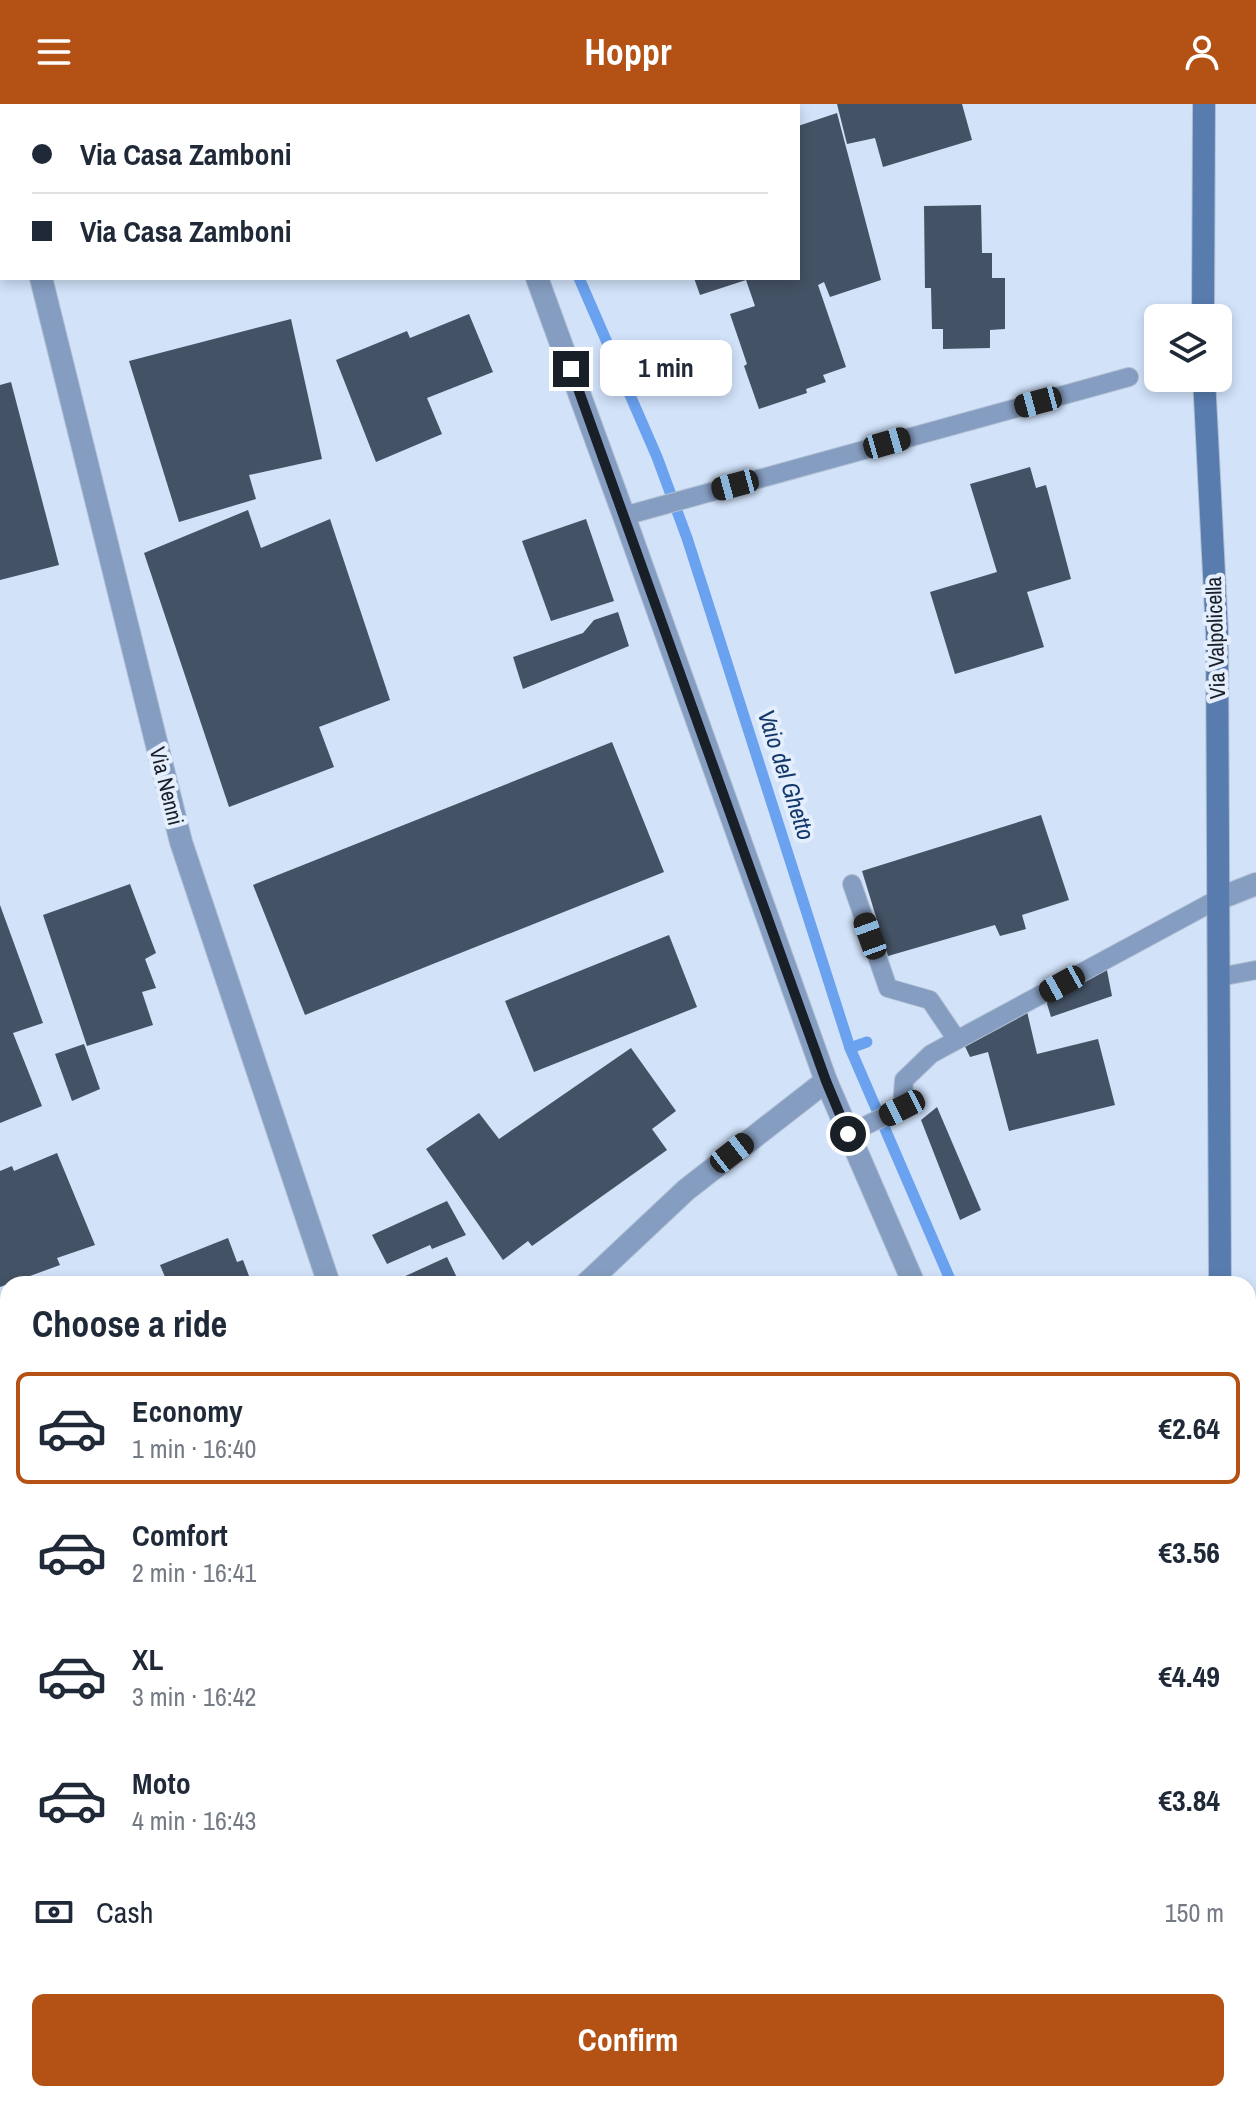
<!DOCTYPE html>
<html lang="en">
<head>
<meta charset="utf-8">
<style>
	:root { --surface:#fff; --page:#f6f6f7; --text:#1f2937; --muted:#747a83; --line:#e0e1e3; --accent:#b45215 }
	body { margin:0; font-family:"Archivo Narrow",sans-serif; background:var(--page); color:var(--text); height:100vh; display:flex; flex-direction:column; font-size:30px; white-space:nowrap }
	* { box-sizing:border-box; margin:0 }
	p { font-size:26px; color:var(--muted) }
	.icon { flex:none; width:44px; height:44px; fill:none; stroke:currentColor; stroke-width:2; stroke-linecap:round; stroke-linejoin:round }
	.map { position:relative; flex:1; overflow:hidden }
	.sheet { position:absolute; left:0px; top:1172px; width:1256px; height:826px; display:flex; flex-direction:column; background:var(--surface); border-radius:24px 24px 0 0; box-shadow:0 4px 12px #0003 }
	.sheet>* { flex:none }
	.guide { position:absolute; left:0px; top:0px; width:800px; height:176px; box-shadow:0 4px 12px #0003; display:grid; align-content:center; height:176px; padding:0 32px; background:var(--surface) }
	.controls { position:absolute; left:1144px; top:200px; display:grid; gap:16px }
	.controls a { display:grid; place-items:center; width:88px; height:88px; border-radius:12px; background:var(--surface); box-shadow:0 4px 12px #0003; font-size:40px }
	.end { position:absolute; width:36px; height:36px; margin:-18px; border:10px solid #191f27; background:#fff; box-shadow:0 0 0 4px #fff }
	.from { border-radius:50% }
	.bubble { position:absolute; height:56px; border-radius:12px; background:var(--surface); box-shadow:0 4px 12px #0003; font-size:26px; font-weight:800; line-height:56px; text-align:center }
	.car { position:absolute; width:24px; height:48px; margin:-24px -12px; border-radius:10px; box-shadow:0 0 6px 2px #0007; background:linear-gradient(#222 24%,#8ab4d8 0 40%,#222 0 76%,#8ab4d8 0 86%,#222 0) }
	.guide b { display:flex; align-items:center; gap:28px; height:76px; font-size:30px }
	.guide b+b { border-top:2px solid var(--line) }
	.guide i { width:20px; height:20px; background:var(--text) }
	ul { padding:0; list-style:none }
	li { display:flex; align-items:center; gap:24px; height:112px; margin:0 16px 12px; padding:0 16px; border:4px solid transparent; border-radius:12px }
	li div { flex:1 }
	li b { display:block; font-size:30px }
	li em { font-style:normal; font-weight:800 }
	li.current { border-color:var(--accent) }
	li>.icon { width:72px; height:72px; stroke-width:1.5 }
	h2 { padding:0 32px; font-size:36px; line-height:96px }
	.pay { display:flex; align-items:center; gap:20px; height:88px; padding:0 32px; font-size:30px }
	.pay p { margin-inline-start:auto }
	.primary-button { display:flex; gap:16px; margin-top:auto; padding:16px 32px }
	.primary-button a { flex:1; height:92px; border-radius:12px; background:var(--accent); color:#fff; font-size:32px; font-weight:800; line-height:92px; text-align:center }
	header { display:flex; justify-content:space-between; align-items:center; height:104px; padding:0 32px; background:var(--accent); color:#fff; font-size:36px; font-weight:800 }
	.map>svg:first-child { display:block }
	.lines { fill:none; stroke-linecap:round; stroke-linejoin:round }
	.stream { stroke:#6aa2f0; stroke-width:11 }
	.building { fill:#445265 }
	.service-casing { stroke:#b0bfd3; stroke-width:20 }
	.minor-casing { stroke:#b0bfd3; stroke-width:24 }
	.tertiary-casing { stroke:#b0bfd3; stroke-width:24 }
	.secondary-casing { stroke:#b0bfd3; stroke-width:24 }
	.service { stroke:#859dc0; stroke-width:18 }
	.minor { stroke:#859dc0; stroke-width:22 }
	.tertiary { stroke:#859dc0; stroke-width:22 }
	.secondary { stroke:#587cae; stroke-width:22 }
	.route { stroke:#191f27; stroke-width:10 }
	.labels { text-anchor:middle; stroke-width:8; stroke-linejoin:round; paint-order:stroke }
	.street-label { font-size:22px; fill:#191f27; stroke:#e4eefd }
	.water-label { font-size:24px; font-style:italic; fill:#14396a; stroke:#e4eefd }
</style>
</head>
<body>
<header><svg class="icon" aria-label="menu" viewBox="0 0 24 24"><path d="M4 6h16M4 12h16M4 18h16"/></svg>Hoppr<svg class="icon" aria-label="person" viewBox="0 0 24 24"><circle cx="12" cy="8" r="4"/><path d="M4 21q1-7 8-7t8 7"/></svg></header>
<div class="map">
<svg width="1256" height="1997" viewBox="0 0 1256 1997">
	<rect width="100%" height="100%" fill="#d1e2f9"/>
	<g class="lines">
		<!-- stream -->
		<g class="stream">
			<path d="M514,0L515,2"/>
			<path d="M579,174L657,353L687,434L850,944L952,1180"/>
			<path d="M850,944L867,938"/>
		</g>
	</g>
	<!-- building -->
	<g class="building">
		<path d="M837,0H962L972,36L883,63L875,34L847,40Z"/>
		<path d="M837,9L881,176L830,193L824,178L818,181L846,263L823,271L826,278L806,285L807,289L759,305L744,262L747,260L730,210L755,202L746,176L700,191L694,174H798V22Z"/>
		<path d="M981,101L982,149H992V174H1005V225L990,226V244L943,245V225H932L931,184H925L924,102Z"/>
		<path d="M469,210L493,268L427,294L442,330L376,358L336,256L407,227L410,234Z"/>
		<path d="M291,215L322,355L249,371L256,395L179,418L129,257Z"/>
		<path d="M11,278L59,461L0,476V281Z"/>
		<path d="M1030,363L1036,384L1046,381L1071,475L1027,488L1044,543L955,570L930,488L997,468L970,380Z"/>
		<path d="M248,406L261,444L330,415L390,596L319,623L334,663L229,703L144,449Z"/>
		<path d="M586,415L614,497L551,517L522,437Z"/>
		<path d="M618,508L629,542L523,585L513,553L583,529L594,516Z"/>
		<path d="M612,638L664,768L305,911L253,781Z"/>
		<path d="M1041,711L1069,796L1022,811L1026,825L1000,832L995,821L888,852L862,767Z"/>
		<path d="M130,780L156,849L145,855L156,884L142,888L153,921L87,942L43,811Z"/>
		<path d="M0,801L43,919L13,929L42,1002L0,1019Z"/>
		<path d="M669,831L697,903L534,968L505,897Z"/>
		<path d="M1105,856L1112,892L1051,913L1045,893Z"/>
		<path d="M1026,903L1037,950L1098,935L1115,1001L1009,1027L988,948L970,953L962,936Z"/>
		<path d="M84,940L100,985L72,997L55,950Z"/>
		<path d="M631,944L676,1007L652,1025L667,1046L532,1142L528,1137L503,1156L426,1045L479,1009L499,1035Z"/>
		<path d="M937,1003L981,1106L960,1116L921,1016Z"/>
		<path d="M57,1049L95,1141L57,1154L60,1161L0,1183V1067L12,1062L14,1067Z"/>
		<path d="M447,1097L466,1131L432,1145L430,1141L387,1160L372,1131Z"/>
		<path d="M228,1134L237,1158L243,1156L252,1180H168L160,1161Z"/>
		<path d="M447,1153L460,1180H388Z"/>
		<path d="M8,1224V1250L0,1231V1227Z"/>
		<path d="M0,1608L8,1628V1644L0,1647Z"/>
	</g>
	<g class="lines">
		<defs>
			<g id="service">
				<path d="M624,412L1129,273"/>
				<path d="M852,780L888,884L930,896L957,936"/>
				<path d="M1219,873L1256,866"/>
				<path d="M848,1030L902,1004L904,976L931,950L1218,795"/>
			</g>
			<g id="minor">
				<path d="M0,139H2"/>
				<path d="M41,174L181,738L329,1180"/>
				<path d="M1218,795L1256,780"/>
				<path d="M586,1180L686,1086L826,977"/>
				<path d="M0,1331L8,1350"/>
				<path d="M0,1821L8,1815"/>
			</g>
			<g id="tertiary">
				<path d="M455,0L459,2"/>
				<path d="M386,2L388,0"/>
				<path d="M537,174L624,412L826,977L914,1180"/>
			</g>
			<g id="secondary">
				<path d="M1203,214L1204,0"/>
				<path d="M1204,274L1217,529L1220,1180"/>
				<path d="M1248,1912L1256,1958"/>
			</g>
		</defs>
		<!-- service casing -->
		<use href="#service" class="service-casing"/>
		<!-- minor casing -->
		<use href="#minor" class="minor-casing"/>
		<!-- tertiary casing -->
		<use href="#tertiary" class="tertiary-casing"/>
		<!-- secondary casing -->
		<use href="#secondary" class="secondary-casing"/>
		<!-- service -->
		<use href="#service" class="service"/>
		<!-- minor -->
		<use href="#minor" class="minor"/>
		<!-- tertiary -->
		<use href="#tertiary" class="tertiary"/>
		<!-- secondary -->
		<use href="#secondary" class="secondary"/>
	</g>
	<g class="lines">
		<!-- route -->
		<path class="route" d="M571,265L826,977L848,1030"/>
	</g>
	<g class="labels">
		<!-- street labels -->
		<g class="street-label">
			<text transform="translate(1215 534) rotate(-92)" y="8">Via Valpolicella</text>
			<text transform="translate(167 682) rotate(76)" y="8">Via Nenni</text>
		</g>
		<!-- water labels -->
		<g class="water-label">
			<text transform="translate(786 671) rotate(72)" y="8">Vaio del Ghetto</text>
		</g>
	</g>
</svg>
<div class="controls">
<a><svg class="icon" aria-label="layers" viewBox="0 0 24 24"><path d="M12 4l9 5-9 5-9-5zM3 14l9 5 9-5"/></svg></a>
</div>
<i class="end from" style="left:848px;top:1030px"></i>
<i class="end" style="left:571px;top:265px"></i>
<div class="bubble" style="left:600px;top:236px;width:132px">1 min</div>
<i class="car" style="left:1038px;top:298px;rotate:255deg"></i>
<i class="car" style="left:887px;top:339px;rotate:74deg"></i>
<i class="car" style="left:735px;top:381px;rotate:255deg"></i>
<i class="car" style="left:870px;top:832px;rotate:340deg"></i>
<i class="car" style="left:1062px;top:880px;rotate:241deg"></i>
<i class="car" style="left:902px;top:1004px;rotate:243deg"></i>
<i class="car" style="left:732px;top:1049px;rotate:52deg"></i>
<div class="guide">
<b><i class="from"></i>Via Casa Zamboni</b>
<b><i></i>Via Casa Zamboni</b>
</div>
<section class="sheet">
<h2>Choose a ride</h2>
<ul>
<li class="current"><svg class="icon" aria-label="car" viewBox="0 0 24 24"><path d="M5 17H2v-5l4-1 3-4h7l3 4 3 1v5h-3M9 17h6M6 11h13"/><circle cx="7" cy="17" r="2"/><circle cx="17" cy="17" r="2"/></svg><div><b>Economy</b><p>1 min · 16:40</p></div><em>€2.64</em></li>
<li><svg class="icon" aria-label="car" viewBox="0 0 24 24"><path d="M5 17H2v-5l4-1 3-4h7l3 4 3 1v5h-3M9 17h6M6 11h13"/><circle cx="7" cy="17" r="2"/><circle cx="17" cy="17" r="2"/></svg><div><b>Comfort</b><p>2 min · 16:41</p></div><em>€3.56</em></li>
<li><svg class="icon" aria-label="car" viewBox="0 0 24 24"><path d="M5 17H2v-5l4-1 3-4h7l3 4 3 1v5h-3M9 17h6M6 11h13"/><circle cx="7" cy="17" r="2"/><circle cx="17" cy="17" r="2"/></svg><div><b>XL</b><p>3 min · 16:42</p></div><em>€4.49</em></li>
<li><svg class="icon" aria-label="car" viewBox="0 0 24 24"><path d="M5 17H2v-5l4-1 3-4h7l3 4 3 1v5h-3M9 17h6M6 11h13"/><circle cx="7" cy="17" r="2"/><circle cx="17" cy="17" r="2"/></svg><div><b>Moto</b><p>4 min · 16:43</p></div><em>€3.84</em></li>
</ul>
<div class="pay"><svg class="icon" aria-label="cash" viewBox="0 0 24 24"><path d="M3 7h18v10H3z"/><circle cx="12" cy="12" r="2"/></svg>Cash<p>150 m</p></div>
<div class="primary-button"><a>Confirm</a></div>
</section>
</div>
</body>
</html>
